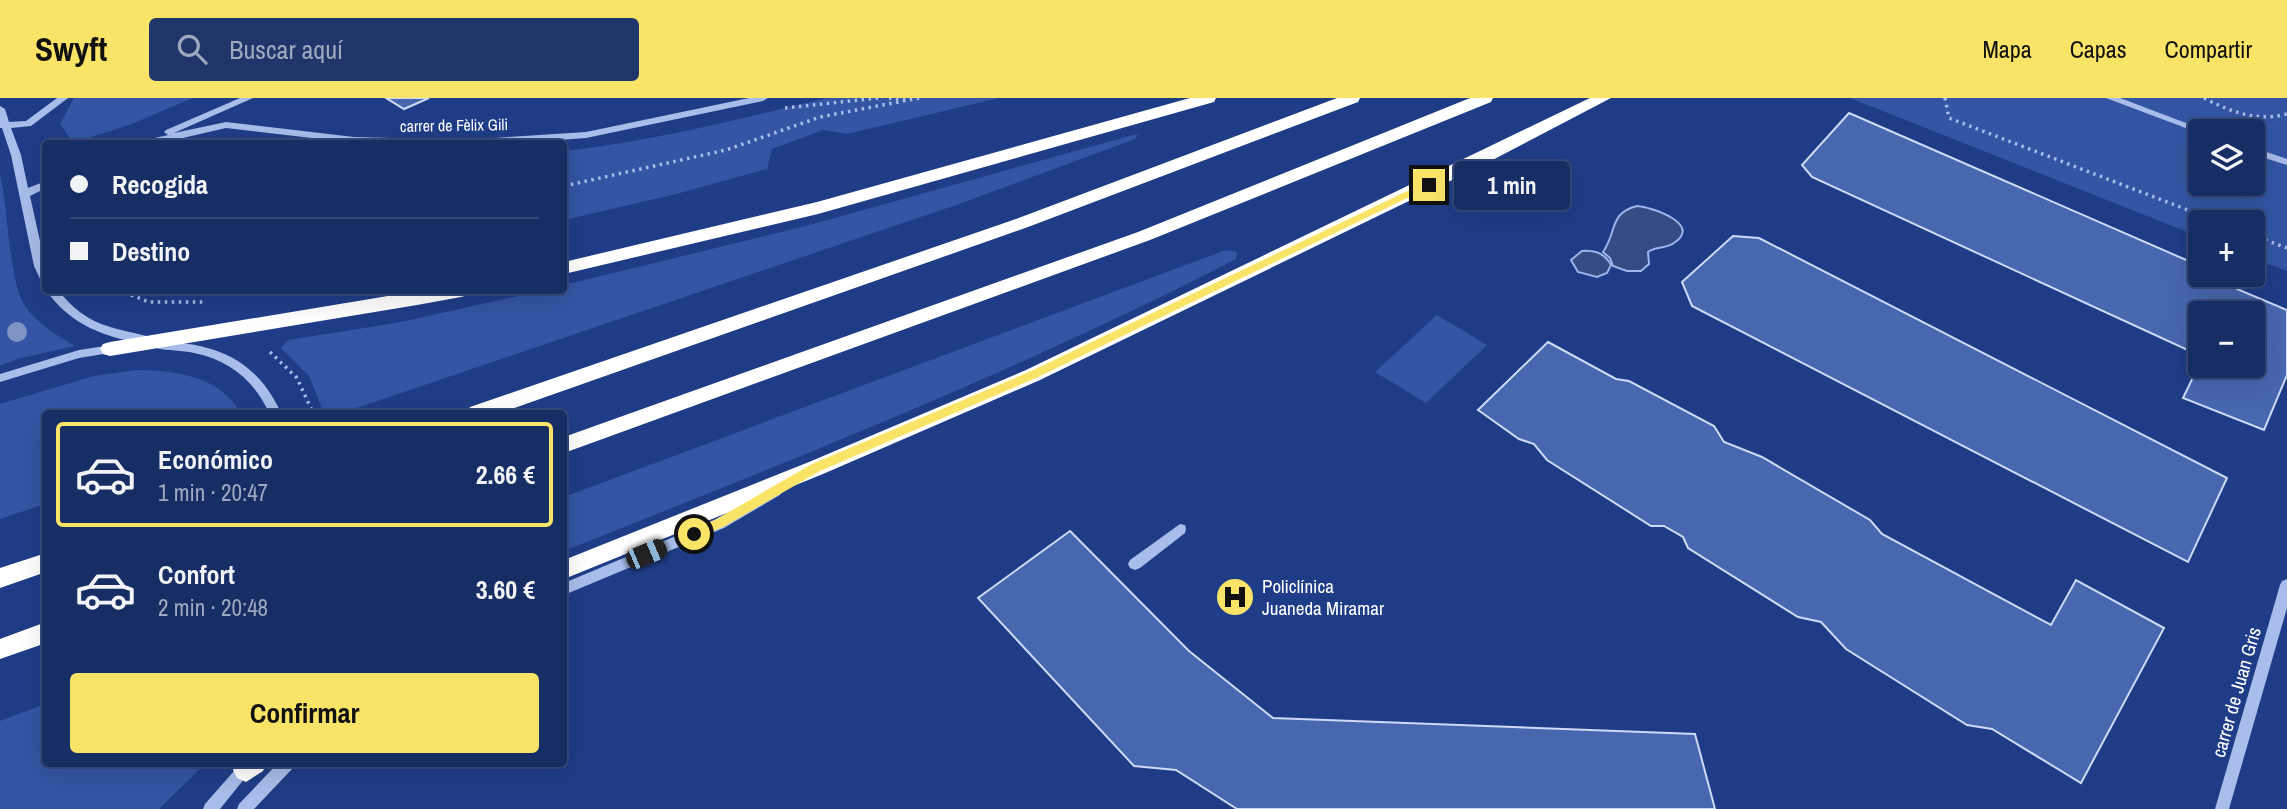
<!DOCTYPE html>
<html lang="es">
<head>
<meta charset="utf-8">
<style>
	:root { --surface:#172e65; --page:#20366b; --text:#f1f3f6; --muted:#9ea8bf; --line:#364a79; --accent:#f9e468 }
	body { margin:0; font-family:"Archivo Narrow",sans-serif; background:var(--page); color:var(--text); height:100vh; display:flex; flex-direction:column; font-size:26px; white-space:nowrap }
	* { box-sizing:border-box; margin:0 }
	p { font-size:23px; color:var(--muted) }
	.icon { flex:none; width:38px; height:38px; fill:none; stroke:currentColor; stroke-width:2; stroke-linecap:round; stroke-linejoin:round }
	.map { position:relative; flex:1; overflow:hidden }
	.drawer { position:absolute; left:42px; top:312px; width:525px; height:357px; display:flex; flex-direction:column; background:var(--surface); border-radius:7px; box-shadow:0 7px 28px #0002,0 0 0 2px var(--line) }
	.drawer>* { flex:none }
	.hud { position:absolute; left:42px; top:42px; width:525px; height:154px; border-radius:7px; box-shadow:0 7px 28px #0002,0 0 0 2px var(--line); display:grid; align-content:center; height:154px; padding:0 28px; background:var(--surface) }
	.buttons { position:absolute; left:2188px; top:21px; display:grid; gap:14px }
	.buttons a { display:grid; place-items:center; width:77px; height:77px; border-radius:7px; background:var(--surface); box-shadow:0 7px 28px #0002,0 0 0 2px var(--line); font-size:35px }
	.end { position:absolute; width:32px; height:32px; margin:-16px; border:9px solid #f9e468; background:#111; box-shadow:0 0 0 4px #111 }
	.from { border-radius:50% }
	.bubble { position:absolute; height:49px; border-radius:7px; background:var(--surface); box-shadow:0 7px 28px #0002,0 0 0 2px var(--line); font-size:23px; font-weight:700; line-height:49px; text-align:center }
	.car { position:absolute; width:21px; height:42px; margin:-21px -10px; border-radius:9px; box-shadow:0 0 5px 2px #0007; background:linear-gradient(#222 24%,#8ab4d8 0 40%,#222 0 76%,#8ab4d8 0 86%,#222 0) }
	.hud b { display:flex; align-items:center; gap:24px; height:66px; font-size:26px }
	.hud b+b { border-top:2px solid var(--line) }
	.hud i { width:18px; height:18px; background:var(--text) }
	ul { padding:12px 0 0; list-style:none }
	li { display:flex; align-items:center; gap:21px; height:105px; margin:0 14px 10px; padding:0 14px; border:4px solid transparent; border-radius:7px }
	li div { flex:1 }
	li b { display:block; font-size:26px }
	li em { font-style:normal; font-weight:700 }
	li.active { border-color:var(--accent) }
	li>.icon { width:63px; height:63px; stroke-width:1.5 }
	.button { display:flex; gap:14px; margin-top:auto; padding:14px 28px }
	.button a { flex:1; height:80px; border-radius:7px; background:var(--accent); color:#111; font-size:28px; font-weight:700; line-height:80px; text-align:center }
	header { display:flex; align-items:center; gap:42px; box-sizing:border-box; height:98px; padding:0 35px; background:var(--accent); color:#111 }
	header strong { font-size:33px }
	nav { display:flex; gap:38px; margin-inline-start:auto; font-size:24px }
	.search { width:490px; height:63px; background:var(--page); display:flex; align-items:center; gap:18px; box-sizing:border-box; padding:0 24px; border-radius:7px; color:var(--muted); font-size:26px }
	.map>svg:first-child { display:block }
	.green { fill:#3355a4; fill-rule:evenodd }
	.water { fill:#354b82; stroke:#9cb6ec; stroke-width:2 }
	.building { fill:#4767af; stroke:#cddaf8; stroke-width:2 }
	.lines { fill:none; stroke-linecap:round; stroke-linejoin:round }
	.path { stroke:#a8bdea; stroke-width:3.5; stroke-dasharray:2.5 4.5; stroke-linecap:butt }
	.minor { fill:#a8bdea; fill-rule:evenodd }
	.highway { fill:#fff; fill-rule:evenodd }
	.tree { fill:#7f93c5 }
	.route { fill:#f9e468 }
	.labels { text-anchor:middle; stroke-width:7; stroke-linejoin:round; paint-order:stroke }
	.far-street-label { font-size:16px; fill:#fff; stroke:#1f3d87 }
	.poi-label { font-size:19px; fill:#fff; stroke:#1f3d87; text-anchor:start }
	.street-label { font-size:19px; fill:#fff; stroke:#1f3d87 }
</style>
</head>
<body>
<header>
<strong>Swyft</strong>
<div class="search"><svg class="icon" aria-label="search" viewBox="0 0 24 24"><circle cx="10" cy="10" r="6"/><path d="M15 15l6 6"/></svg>Buscar aquí</div>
<nav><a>Mapa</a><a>Capas</a><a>Compartir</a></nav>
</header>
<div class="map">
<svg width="2287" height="711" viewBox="0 0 2287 711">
	<rect width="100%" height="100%" fill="#1f3d87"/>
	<!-- green -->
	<g class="green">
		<path d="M74,0H193L129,27L73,45L60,26Z"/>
		<path d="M827,0H999L847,36L823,32L772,51L767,71L676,96L564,122V53C652,43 740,21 827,0Z"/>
		<path d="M1850,0H2287V173L2252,160V124H2200V139ZM2200,33H2252V86H2200Z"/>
		<path d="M1133,37H1138L1135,41L962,105L342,315H324L309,278L281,250L288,242L396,225L541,193L564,192V187L806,128Z"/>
		<path d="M0,76C8,109 9,182 24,206C36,225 56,237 75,248L17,261L0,268Z"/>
		<path d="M1226,152L1237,154L1236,161C1019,273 790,363 564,453V399Z"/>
		<path d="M1437,217L1487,247L1426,305L1375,274Z"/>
		<path d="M136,272C177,273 218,277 241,315H46L45,406L0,421V306L94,278Z"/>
		<path d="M45,606L46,665H206L159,711H0V623Z"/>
	</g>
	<!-- water -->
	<g class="water">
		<path d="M1637,108C1651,109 1703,126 1674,145C1666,151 1656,148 1648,154L1649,166L1641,173H1627L1613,168L1610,160L1603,154C1617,134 1609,115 1637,108Z"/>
		<path d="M1582,153C1594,152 1605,155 1611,167L1607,175L1597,179L1578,174L1571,162Z"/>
	</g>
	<!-- building -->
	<g class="building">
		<path d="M386,0H429L404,11Z"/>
		<path d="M1849,15L2200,168V177H2219L2234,183L2237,191L2287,212V277L2264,332L2183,300L2198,269L2226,281L2231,274L2218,268H2252V215H2221L2201,207L2192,217L2200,220V244L2192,254L1812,79L1802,67Z"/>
		<path d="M1733,138L1759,140L2227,380L2188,464L1692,208L1682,184Z"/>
		<path d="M1548,244L1616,281L1629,283L1714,328L1724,344L1762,359L1870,422L1882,436L2051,527L2076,482L2164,530L2081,685L1992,631L1967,627L1846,551L1821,524L1798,519L1688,450L1683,439L1664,428H1651L1547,362L1534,346L1519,341L1478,312Z"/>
		<path d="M1070,433L1189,553L1273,620L1695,636L1715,711H1237L1176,672L1134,668L978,500Z"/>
	</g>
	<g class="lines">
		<!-- path -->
		<g class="path">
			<path d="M889,0L906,2"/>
			<path d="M1945,0L1949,20L2219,124"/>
			<path d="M2204,0C2231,14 2257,24 2287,16"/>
			<path d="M785,10L878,0"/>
			<path d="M564,88L726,52L820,19L919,0"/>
			<path d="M2252,137L2287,150"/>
			<path d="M118,192L149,204H205"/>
			<path d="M270,254L297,280L313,315"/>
		</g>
		<!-- minor -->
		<g class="minor">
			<path d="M57,0H68L31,28L11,30L21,57L28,90L46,83V90L30,98L46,170V186L42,185L34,168L11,57L2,30H0V8L5,11L9,24L26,23Z"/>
			<path d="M240,0H253L174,35L226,24L354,39L464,42L586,34L749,0H768L763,3L586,40L504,46L354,45L226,30L157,46L140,45L142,43L168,37L164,34L166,32Z"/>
			<path d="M2106,0H2120L2207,33H2200L2199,35Z"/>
			<path d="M2252,49L2287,61V67L2252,56Z"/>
			<path d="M46,192H58C88,229 108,228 150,239L152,242L146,246C106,240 70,227 46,192Z"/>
			<path d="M160,243C217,246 256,261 281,315H269C255,283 229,262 194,255C182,252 168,253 156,250L154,247Z"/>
			<path d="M118,246L124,250L122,253L79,260L0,284V276L79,252Z"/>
			<path d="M776,388L780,389L782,393L780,397L724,430L564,497V485L714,422Z"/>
			<path d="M1180,426L1185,427L1186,431L1185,435L1140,470L1135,472L1130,470L1128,466L1130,462Z"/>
			<path d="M2287,481V510L2229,711H2215L2280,487L2282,483Z"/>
			<path d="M241,665H257L220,711H203L205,706Z"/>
			<path d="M278,665H295L293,670L254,711H237L239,706Z"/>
		</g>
		<!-- highway -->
		<g class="highway">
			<path d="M1190,0H1216L1214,4L818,116L564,176V164L817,104Z"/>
			<path d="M1337,0H1360L1358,4L1028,129L500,315H467L470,309L1016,121Z"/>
			<path d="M1470,0H1493L1491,4L1150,142L564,355V339L1138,134Z"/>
			<path d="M1590,0H1611L1483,67L1040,282L823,376L564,481V462L809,364L1026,272Z"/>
			<path d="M424,192H470L468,197L461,199L417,207L110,258L103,256L100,251L103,246L110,244Z"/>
			<path d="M46,455V474L0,490V470Z"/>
			<path d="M46,524V545L0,561V541Z"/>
			<path d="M236,665H267L263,673L246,684L237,680L233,672Z"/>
		</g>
	</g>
	<!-- trees -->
	<circle class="tree" cx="17" cy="234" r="10"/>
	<!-- route -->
	<path class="route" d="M1426,84L1434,87L1036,280L820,373L723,429L694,441L688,436L690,432L715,422L812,366L1029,274Z"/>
	<!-- icons -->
	<defs>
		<symbol id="hospital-disc" viewBox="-11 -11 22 22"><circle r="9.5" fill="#f9e468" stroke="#1f3d87"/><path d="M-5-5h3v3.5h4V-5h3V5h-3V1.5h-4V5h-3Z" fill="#111"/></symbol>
	</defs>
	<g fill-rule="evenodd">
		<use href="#hospital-disc" x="1213" y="477" width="44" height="44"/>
	</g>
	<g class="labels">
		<!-- far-street labels -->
		<g class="far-street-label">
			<text transform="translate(454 27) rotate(-1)" y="6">carrer de Fèlix Gili</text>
		</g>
		<!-- poi labels -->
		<g class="poi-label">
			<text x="1262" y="495">Policlínica<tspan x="1262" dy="22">Juaneda Miramar</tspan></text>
		</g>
		<!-- street labels -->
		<g class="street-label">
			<text transform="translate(2236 594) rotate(-74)" y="7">carrer de Juan Gris</text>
		</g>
	</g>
</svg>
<div class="buttons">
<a><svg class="icon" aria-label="layers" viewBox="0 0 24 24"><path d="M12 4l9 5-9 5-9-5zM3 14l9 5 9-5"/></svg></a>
<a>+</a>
<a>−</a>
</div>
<i class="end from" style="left:694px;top:436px"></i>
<i class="end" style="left:1429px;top:87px"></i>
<div class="bubble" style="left:1454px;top:63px;width:116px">1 min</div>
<i class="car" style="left:646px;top:456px;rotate:67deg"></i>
<div class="hud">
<b><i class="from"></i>Recogida</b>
<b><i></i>Destino</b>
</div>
<section class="drawer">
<ul>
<li class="active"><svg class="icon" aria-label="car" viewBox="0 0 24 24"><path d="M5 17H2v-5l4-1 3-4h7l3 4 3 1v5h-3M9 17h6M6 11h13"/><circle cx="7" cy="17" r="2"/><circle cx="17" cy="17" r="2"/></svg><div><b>Económico</b><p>1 min · 20:47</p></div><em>2.66 €</em></li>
<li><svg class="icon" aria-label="car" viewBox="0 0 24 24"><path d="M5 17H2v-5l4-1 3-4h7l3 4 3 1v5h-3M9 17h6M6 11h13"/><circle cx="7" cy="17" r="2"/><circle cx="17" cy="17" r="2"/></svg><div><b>Confort</b><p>2 min · 20:48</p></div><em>3.60 €</em></li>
</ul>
<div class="button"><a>Confirmar</a></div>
</section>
</div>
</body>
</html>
